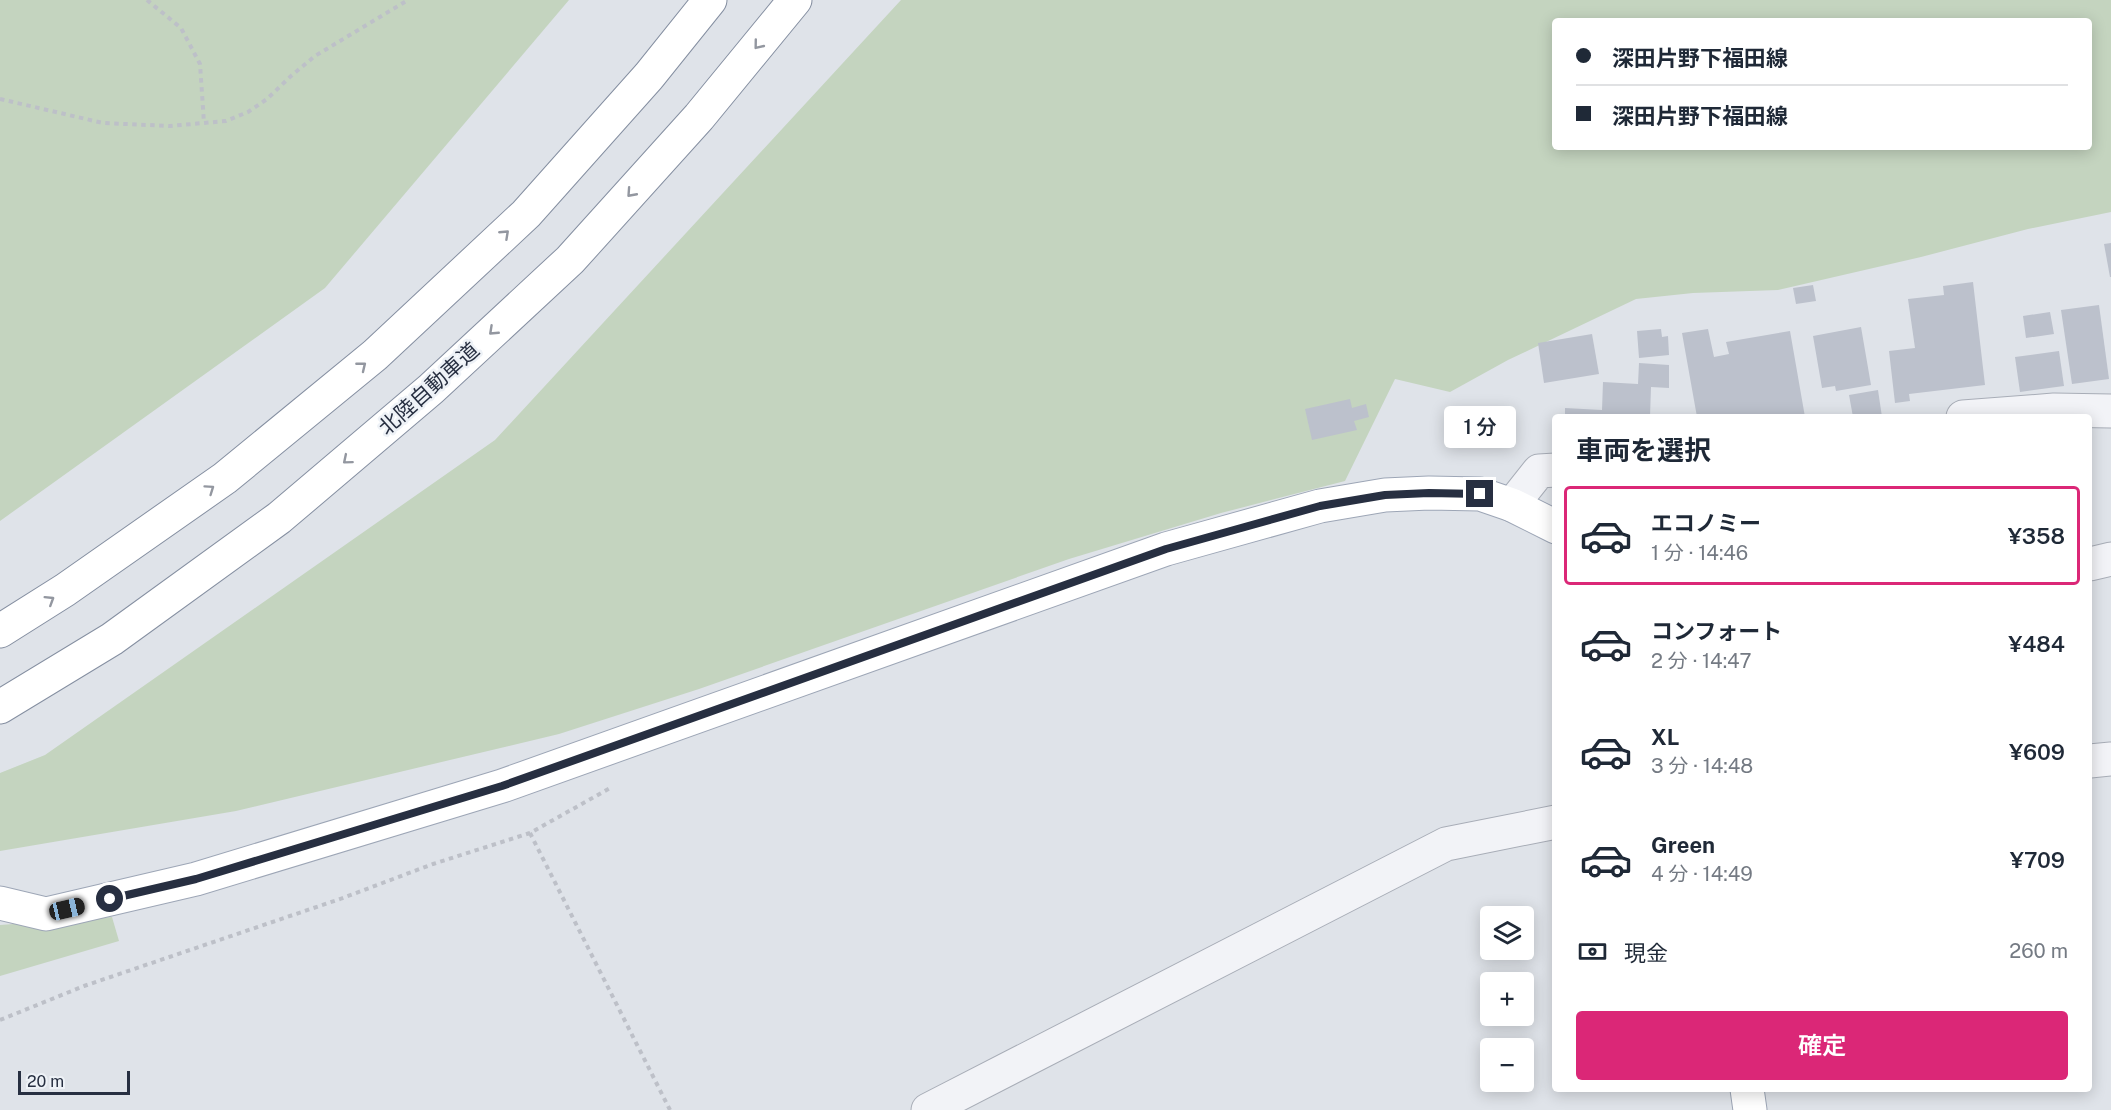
<!DOCTYPE html>
<html lang="ja">
<head>
<meta charset="utf-8">
<style>
	:root { --surface:#fff; --page:#f2f2f3; --text:#1f2937; --muted:#747a83; --line:#e0e1e3; --accent:#db2777 }
	body { margin:0; font-family:"Public Sans","Noto Sans JP",sans-serif; background:var(--page); color:var(--text); height:100vh; display:flex; flex-direction:column; font-size:22px; white-space:nowrap }
	* { box-sizing:border-box; margin:0 }
	p { font-size:20px; color:var(--muted) }
	.icon { flex:none; width:33px; height:33px; fill:none; stroke:currentColor; stroke-width:2; stroke-linecap:round; stroke-linejoin:round }
	.map { position:relative; flex:1; overflow:hidden }
	.details { position:absolute; left:1552px; top:414px; width:540px; height:678px; display:flex; flex-direction:column; background:var(--surface); border-radius:6px; box-shadow:0 3px 15px #0003 }
	.details>* { flex:none }
	.banner { position:absolute; left:1552px; top:18px; width:540px; height:132px; border-radius:6px; box-shadow:0 3px 15px #0003; display:grid; align-content:center; height:132px; padding:0 24px; background:var(--surface) }
	.buttons { position:absolute; left:1480px; top:906px; display:grid; gap:12px }
	.buttons a { display:grid; place-items:center; width:54px; height:54px; border-radius:6px; background:var(--surface); box-shadow:0 3px 15px #0003; font-size:30px }
	.scale { position:absolute; left:18px; bottom:15px; width:112px; box-sizing:border-box; padding-left:6px; border:3px solid #272f41; border-top:0; font-size:16px; line-height:21px; white-space:nowrap; color:#272f41; -webkit-text-stroke:4px #eef2f7; paint-order:stroke }
	.end { position:absolute; width:27px; height:27px; margin:-14px; border:8px solid #272f41; background:#fff; box-shadow:0 0 0 3px #fff }
	.from { border-radius:50% }
	.bubble { position:absolute; height:42px; border-radius:6px; background:var(--surface); box-shadow:0 3px 15px #0003; font-size:20px; font-weight:600; line-height:42px; text-align:center }
	.car { position:absolute; width:18px; height:36px; margin:-18px -9px; border-radius:8px; box-shadow:0 0 4px 2px #0007; background:linear-gradient(#222 24%,#8ab4d8 0 40%,#222 0 76%,#8ab4d8 0 86%,#222 0) }
	.banner b { display:flex; align-items:center; gap:21px; height:57px; font-size:22px }
	.banner b+b { border-top:2px solid var(--line) }
	.banner i { width:15px; height:15px; background:var(--text) }
	ul { padding:0; list-style:none }
	li { display:flex; align-items:center; gap:18px; height:99px; margin:0 12px 9px; padding:0 12px; border:3px solid transparent; border-radius:6px }
	li div { flex:1 }
	li b { display:block; font-size:22px }
	li em { font-style:normal; font-weight:600 }
	li.current { border-color:var(--accent) }
	li>.icon { width:54px; height:54px; stroke-width:1.5 }
	h2 { padding:0 24px; font-size:27px; line-height:72px }
	.pay { display:flex; align-items:center; gap:15px; height:66px; padding:0 24px; font-size:22px }
	.pay p { margin-inline-start:auto }
	.primary-button { display:flex; gap:12px; margin-top:auto; padding:12px 24px }
	.primary-button a { flex:1; height:69px; border-radius:6px; background:var(--accent); color:#fff; font-size:24px; font-weight:600; line-height:69px; text-align:center }
	.map>svg:first-child { display:block }
	.green { fill:#c4d4bf; fill-rule:evenodd }
	.building { fill:#bcc1cc }
	.lines { fill:none; stroke-linecap:round; stroke-linejoin:round }
	.minor-casing { stroke:#a8adb7; stroke-width:35 }
	.major-casing { stroke:#9da6b6; stroke-width:35 }
	.highway-casing { stroke:#858fa1; stroke-width:35 }
	.path { stroke:#bdc0c8; stroke-width:4; stroke-dasharray:4.5 4.5; stroke-linecap:butt }
	.minor { stroke:#f2f3f7; stroke-width:33 }
	.major { stroke:#fff; stroke-width:33 }
	.highway { stroke:#fff; stroke-width:33 }
	.oneway { stroke:#9397a0 }
	.route { stroke:#272f41; stroke-width:8 }
	.labels { text-anchor:middle; stroke-width:5; stroke-linejoin:round; paint-order:stroke }
	.street-label { font-size:21px; fill:#272f41; stroke:#eef2f7 }
</style>
</head>
<body>
<div class="map">
<svg width="2111" height="1110" viewBox="0 0 2111 1110">
	<rect width="100%" height="100%" fill="#dfe3e9"/>
	<!-- green -->
	<g class="green">
		<path d="M0,0H569L325,288L0,521Z"/>
		<path d="M901,0H2111V212L2028,229L1921,257L1778,290L1693,293L1636,299L1508,360L1450,392L1395,379L1345,481L1221,513L1069,559L699,689L559,734L236,811L0,851V773L45,755L495,440ZM1556,21H2090V147H1556Z"/>
		<path d="M112,917L119,941L0,976V925Z"/>
	</g>
	<!-- building -->
	<g class="building">
		<path d="M2111,243V277H2110L2104,244Z"/>
		<path d="M1973,282L1985,385L1909,394L1910,401L1895,403L1889,351L1915,348L1908,299L1944,295L1943,286Z"/>
		<path d="M1813,285L1816,301L1796,304L1793,288Z"/>
		<path d="M2099,305L2109,379L2072,384L2061,310Z"/>
		<path d="M2050,312L2054,334L2026,338L2023,316Z"/>
		<path d="M1861,327L1871,385L1836,391L1835,386L1822,388L1813,336Z"/>
		<path d="M1661,329L1662,337L1668,336L1669,355L1639,358L1637,331Z"/>
		<path d="M1708,329L1714,357L1729,354L1726,342L1790,331L1805,417H1697L1682,333Z"/>
		<path d="M1592,334L1599,374L1544,383L1538,343Z"/>
		<path d="M2059,351L2064,386L2020,392L2015,357Z"/>
		<path d="M1639,363L1669,365V388L1651,387L1650,417H1565V408L1602,410L1603,382L1638,384Z"/>
		<path d="M1878,390L1882,417H1853L1849,395Z"/>
		<path d="M1350,399L1352,408L1366,404L1369,417L1354,421L1357,430L1312,440L1305,409Z"/>
	</g>
	<g class="lines">
		<defs>
			<g id="minor">
				<path d="M1963,417L2054,410L2111,411"/>
				<path d="M1512,505L1539,471L1556,470"/>
				<path d="M2090,564L2111,559"/>
				<path d="M2090,761L2111,759"/>
				<path d="M928,1110L1446,844L1556,822"/>
			</g>
			<g id="major">
				<path d="M0,903L46,914L196,879L502,786L1166,549L1320,506L1385,495L1429,493L1480,494L1512,505L1556,527"/>
				<path d="M1747,1089L1750,1110"/>
			</g>
			<g id="highway">
				<path d="M0,631L65,590L225,478L375,355L526,214L649,76L710,0"/>
				<path d="M0,707L112,639L279,518L431,389L570,260L699,117L795,0"/>
			</g>
		</defs>
		<!-- minor casing -->
		<use href="#minor" class="minor-casing"/>
		<!-- major casing -->
		<use href="#major" class="major-casing"/>
		<!-- highway casing -->
		<use href="#highway" class="highway-casing"/>
		<!-- path -->
		<g class="path">
			<path d="M147,0L181,28L200,64L204,123"/>
			<path d="M0,99L103,123L170,126L226,121L248,112L267,99L291,76L315,56L408,0"/>
			<path d="M530,833L670,1110"/>
			<path d="M0,1020L84,986L340,899L433,864L530,833L612,787"/>
		</g>
		<!-- minor -->
		<use href="#minor" class="minor"/>
		<!-- major -->
		<use href="#major" class="major"/>
		<!-- highway -->
		<use href="#highway" class="highway"/>
	</g>
	<!-- one-way arrows -->
	<defs><path id="oneway-chevron" d="M-2-3.5L2.5 0L-2 3.5" fill="none" stroke-width="1.6" stroke-linecap="round" stroke-linejoin="round" transform="scale(1.5)"/></defs>
	<g class="oneway">
		<use href="#oneway-chevron" transform="translate(758 45) rotate(129)"/>
		<use href="#oneway-chevron" transform="translate(631 193) rotate(132)"/>
		<use href="#oneway-chevron" transform="translate(505 234) rotate(-43)"/>
		<use href="#oneway-chevron" transform="translate(493 331) rotate(137)"/>
		<use href="#oneway-chevron" transform="translate(362 366) rotate(-39)"/>
		<use href="#oneway-chevron" transform="translate(347 460) rotate(140)"/>
		<use href="#oneway-chevron" transform="translate(210 489) rotate(-35)"/>
		<use href="#oneway-chevron" transform="translate(50 600) rotate(-32)"/>
	</g>
	<g class="lines">
		<!-- route -->
		<path class="route" d="M110,899L196,879L502,786L1166,549L1320,506L1385,495L1429,493L1480,494"/>
	</g>
	<g class="labels">
		<!-- street labels -->
		<g class="street-label">
			<text transform="translate(429 389) rotate(-42)" y="7">北陸自動車道</text>
		</g>
	</g>
</svg>
<div class="buttons">
<a><svg class="icon" aria-label="layers" viewBox="0 0 24 24"><path d="M12 4l9 5-9 5-9-5zM3 14l9 5 9-5"/></svg></a>
<a>+</a>
<a>−</a>
</div>
<div class="scale">20 m</div>
<i class="end from" style="left:110px;top:899px"></i>
<i class="end" style="left:1480px;top:494px"></i>
<div class="bubble" style="left:1444px;top:406px;width:72px">1 分</div>
<i class="car" style="left:67px;top:909px;rotate:77deg"></i>
<div class="banner">
<b><i class="from"></i>深田片野下福田線</b>
<b><i></i>深田片野下福田線</b>
</div>
<section class="details">
<h2>車両を選択</h2>
<ul>
<li class="current"><svg class="icon" aria-label="car" viewBox="0 0 24 24"><path d="M5 17H2v-5l4-1 3-4h7l3 4 3 1v5h-3M9 17h6M6 11h13"/><circle cx="7" cy="17" r="2"/><circle cx="17" cy="17" r="2"/></svg><div><b>エコノミー</b><p>1 分 · 14:46</p></div><em>¥358</em></li>
<li><svg class="icon" aria-label="car" viewBox="0 0 24 24"><path d="M5 17H2v-5l4-1 3-4h7l3 4 3 1v5h-3M9 17h6M6 11h13"/><circle cx="7" cy="17" r="2"/><circle cx="17" cy="17" r="2"/></svg><div><b>コンフォート</b><p>2 分 · 14:47</p></div><em>¥484</em></li>
<li><svg class="icon" aria-label="car" viewBox="0 0 24 24"><path d="M5 17H2v-5l4-1 3-4h7l3 4 3 1v5h-3M9 17h6M6 11h13"/><circle cx="7" cy="17" r="2"/><circle cx="17" cy="17" r="2"/></svg><div><b>XL</b><p>3 分 · 14:48</p></div><em>¥609</em></li>
<li><svg class="icon" aria-label="car" viewBox="0 0 24 24"><path d="M5 17H2v-5l4-1 3-4h7l3 4 3 1v5h-3M9 17h6M6 11h13"/><circle cx="7" cy="17" r="2"/><circle cx="17" cy="17" r="2"/></svg><div><b>Green</b><p>4 分 · 14:49</p></div><em>¥709</em></li>
</ul>
<div class="pay"><svg class="icon" aria-label="cash" viewBox="0 0 24 24"><path d="M3 7h18v10H3z"/><circle cx="12" cy="12" r="2"/></svg>現金<p>260 m</p></div>
<div class="primary-button"><a>確定</a></div>
</section>
</div>
</body>
</html>
